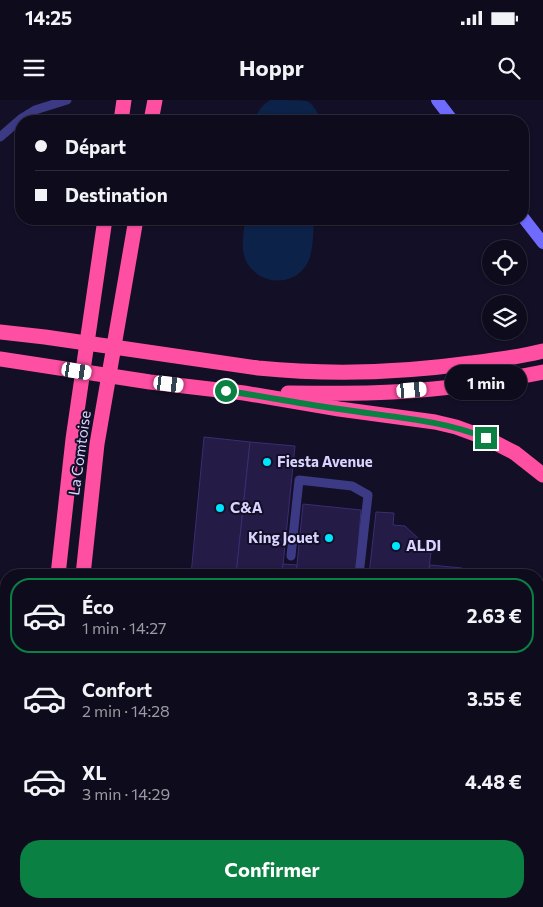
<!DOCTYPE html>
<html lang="fr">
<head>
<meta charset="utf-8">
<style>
	:root { --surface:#0e0b1c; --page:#171425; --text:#f1f3f6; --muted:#9b9ba3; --line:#2e2b3b; --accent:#0b8043 }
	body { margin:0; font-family:Commissioner,sans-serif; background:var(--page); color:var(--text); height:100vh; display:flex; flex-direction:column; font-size:19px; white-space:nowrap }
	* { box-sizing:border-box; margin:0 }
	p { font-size:16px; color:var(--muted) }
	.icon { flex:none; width:28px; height:28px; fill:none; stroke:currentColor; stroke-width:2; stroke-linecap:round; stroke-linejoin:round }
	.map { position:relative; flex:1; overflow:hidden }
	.drawer { position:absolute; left:0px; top:469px; width:544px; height:339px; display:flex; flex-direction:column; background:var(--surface); border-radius:20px 20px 0 0; box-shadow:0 1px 4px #0004,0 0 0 1px var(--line) }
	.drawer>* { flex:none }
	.top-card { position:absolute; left:15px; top:15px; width:514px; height:110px; border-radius:20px; box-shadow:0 1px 4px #0004,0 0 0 1px var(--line); display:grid; align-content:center; height:110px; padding:0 20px; background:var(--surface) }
	.controls { position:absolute; left:482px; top:140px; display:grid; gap:10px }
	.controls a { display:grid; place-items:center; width:45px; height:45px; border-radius:50%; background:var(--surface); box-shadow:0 1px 4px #0004,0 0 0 1px var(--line); font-size:25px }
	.end { position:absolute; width:22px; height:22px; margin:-11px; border:6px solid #0b8043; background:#fff; box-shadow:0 0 0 2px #fff }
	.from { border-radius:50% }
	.bubble { position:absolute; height:35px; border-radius:18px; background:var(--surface); box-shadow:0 1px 4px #0004,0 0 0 1px var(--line); font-size:16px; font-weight:700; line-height:35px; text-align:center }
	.car { position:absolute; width:15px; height:30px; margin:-15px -8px; border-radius:6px; box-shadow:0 0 4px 1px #0007; background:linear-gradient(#fff 24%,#345 0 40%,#fff 0 76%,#345 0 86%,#fff 0) }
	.top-card b { display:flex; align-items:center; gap:18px; height:48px; font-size:19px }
	.top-card b+b { border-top:1px solid var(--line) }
	.top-card i { width:12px; height:12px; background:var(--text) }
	ul { padding:9px 0 0; list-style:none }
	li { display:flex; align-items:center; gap:15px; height:75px; margin:0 10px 8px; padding:0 10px; border:2px solid transparent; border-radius:20px }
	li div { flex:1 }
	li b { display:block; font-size:19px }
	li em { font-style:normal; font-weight:700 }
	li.on { border-color:var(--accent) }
	li>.icon { width:45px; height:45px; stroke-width:1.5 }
	.button { display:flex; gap:10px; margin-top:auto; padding:10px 20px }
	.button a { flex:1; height:58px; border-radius:20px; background:var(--accent); color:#fff; font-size:20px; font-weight:700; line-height:58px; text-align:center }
	.status { display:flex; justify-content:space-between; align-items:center; height:35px; padding:0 25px; background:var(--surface); direction:ltr }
	.status svg { height:14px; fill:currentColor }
	header { display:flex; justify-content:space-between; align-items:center; height:65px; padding:0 20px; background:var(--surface); font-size:22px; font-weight:700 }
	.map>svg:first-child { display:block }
	.water { fill:#0c2248 }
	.building { fill:#241b47; stroke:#3b2d73 }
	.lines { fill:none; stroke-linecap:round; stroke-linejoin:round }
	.lane { stroke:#3d3a85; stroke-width:9 }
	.secondary { stroke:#6f6bff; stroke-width:12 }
	.highway { stroke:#ff4fa3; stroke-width:15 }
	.route { stroke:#0b8043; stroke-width:6 }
	.poi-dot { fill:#00e5ff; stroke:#130f26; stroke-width:2 }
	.labels { text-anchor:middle; stroke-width:4; stroke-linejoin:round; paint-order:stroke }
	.street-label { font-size:15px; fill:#d9d4ff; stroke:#130f26 }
	.poi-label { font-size:15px; font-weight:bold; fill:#d9d4ff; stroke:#130f26; text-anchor:start }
</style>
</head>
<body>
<div class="status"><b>14:25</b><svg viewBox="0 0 49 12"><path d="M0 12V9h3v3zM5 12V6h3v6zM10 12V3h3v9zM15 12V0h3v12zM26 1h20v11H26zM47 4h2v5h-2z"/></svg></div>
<header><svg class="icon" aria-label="menu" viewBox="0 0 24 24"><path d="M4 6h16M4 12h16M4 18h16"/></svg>Hoppr<svg class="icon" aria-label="search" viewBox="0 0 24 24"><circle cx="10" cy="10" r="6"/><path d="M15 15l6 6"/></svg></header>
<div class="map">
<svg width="543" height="807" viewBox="0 0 543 807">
	<rect width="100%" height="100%" fill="#130f26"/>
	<!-- water -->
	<g class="water">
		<path d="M270,0C277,0 302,0 307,1C314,5 319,14 321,21H254C257,12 262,5 270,0Z"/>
		<path d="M245,119H314C313,133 314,151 307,164C293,188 258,185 246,161C240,148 244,132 245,119Z"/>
	</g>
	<!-- building -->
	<g class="building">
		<path d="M204,337L250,342L236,475H191Z"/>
		<path d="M250,342L295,346L282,475H236Z"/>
		<path d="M303,404L361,410L356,475H296Z"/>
		<path d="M376,412L394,413L393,425L405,426L420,440L419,452L431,453L428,475H369Z"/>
		<path d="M283,464L297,465L296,475H282Z"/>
		<path d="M430,465L462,468L461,475H428Z"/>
		<path d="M543,511V584L538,580V520Z"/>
		<path d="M154,801H256L252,807H163Z"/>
		<path d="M256,801H429L438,807H252Z"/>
	</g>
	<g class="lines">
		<!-- lane -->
		<g class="lane">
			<path d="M0,37L22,18L35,10L67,0"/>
			<path d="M291,456L299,380L352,386L368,395L359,475"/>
			<path d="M538,677L543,681"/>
			<path d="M538,709L543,700"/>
			<path d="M149,807V801"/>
			<path d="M164,807V801"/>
		</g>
		<!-- secondary -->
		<g class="secondary">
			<path d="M437,0L453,21"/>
			<path d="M522,116L543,143"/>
			<path d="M0,570H6"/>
			<path d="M538,654L543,657"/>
		</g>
		<!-- highway -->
		<g class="highway">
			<path d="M121,21L124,0"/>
			<path d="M151,21L155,0"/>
			<path d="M0,232L45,237L258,268C329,275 400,273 471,263C495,260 520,257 543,251"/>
			<path d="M0,259L150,282L244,293L339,309L435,322L456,327L486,338L515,353L543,375"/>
			<path d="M288,293C323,293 357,294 392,292C442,290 493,282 543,272"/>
			<path d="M58,475L73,339L105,119"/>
			<path d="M83,475L97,344L136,119"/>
			<path d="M42,807V801"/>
			<path d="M67,807V801"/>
		</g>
	</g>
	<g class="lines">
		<!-- route -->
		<path class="route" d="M226,291C264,296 301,304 339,309C389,317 439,319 486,338"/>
	</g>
	<!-- markers -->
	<g class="poi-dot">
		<circle cx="267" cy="362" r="5"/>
		<circle cx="220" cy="408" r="5"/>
		<circle cx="329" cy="438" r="5"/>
		<circle cx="396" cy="446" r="5"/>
	</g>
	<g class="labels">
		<!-- street labels -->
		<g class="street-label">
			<text transform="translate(80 353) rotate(-82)" y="5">La Comtoise</text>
		</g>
		<!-- poi labels -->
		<g class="poi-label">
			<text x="277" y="367">Fiesta Avenue</text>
			<text x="230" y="413">C&amp;A</text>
			<text x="319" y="443" text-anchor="end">King Jouet</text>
			<text x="406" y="451">ALDI</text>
		</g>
	</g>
</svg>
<div class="controls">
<a><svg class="icon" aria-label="locate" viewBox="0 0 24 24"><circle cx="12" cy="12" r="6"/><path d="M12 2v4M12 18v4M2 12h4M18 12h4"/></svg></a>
<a><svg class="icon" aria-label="layers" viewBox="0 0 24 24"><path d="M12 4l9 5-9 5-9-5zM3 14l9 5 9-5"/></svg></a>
</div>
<i class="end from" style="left:226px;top:291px"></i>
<i class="end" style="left:486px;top:338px"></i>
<div class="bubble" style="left:445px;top:265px;width:82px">1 min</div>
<i class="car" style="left:77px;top:271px;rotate:99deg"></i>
<i class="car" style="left:169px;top:284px;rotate:97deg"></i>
<i class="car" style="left:412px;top:290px;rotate:85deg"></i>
<div class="top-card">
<b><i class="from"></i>Départ</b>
<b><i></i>Destination</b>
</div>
<section class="drawer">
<ul>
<li class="on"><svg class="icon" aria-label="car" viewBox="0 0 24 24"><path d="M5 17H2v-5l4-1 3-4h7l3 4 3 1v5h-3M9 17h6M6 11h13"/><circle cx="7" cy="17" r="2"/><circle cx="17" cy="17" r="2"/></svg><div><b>Éco</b><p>1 min · 14:27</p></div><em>2.63 €</em></li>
<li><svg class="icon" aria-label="car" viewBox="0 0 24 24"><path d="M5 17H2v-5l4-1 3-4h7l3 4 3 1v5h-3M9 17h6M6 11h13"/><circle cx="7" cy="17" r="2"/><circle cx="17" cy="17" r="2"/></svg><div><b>Confort</b><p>2 min · 14:28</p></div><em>3.55 €</em></li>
<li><svg class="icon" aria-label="car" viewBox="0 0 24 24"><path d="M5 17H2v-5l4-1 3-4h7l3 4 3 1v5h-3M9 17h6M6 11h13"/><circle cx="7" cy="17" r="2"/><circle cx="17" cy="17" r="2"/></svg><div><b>XL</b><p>3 min · 14:29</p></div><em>4.48 €</em></li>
</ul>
<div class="button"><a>Confirmer</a></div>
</section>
</div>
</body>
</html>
